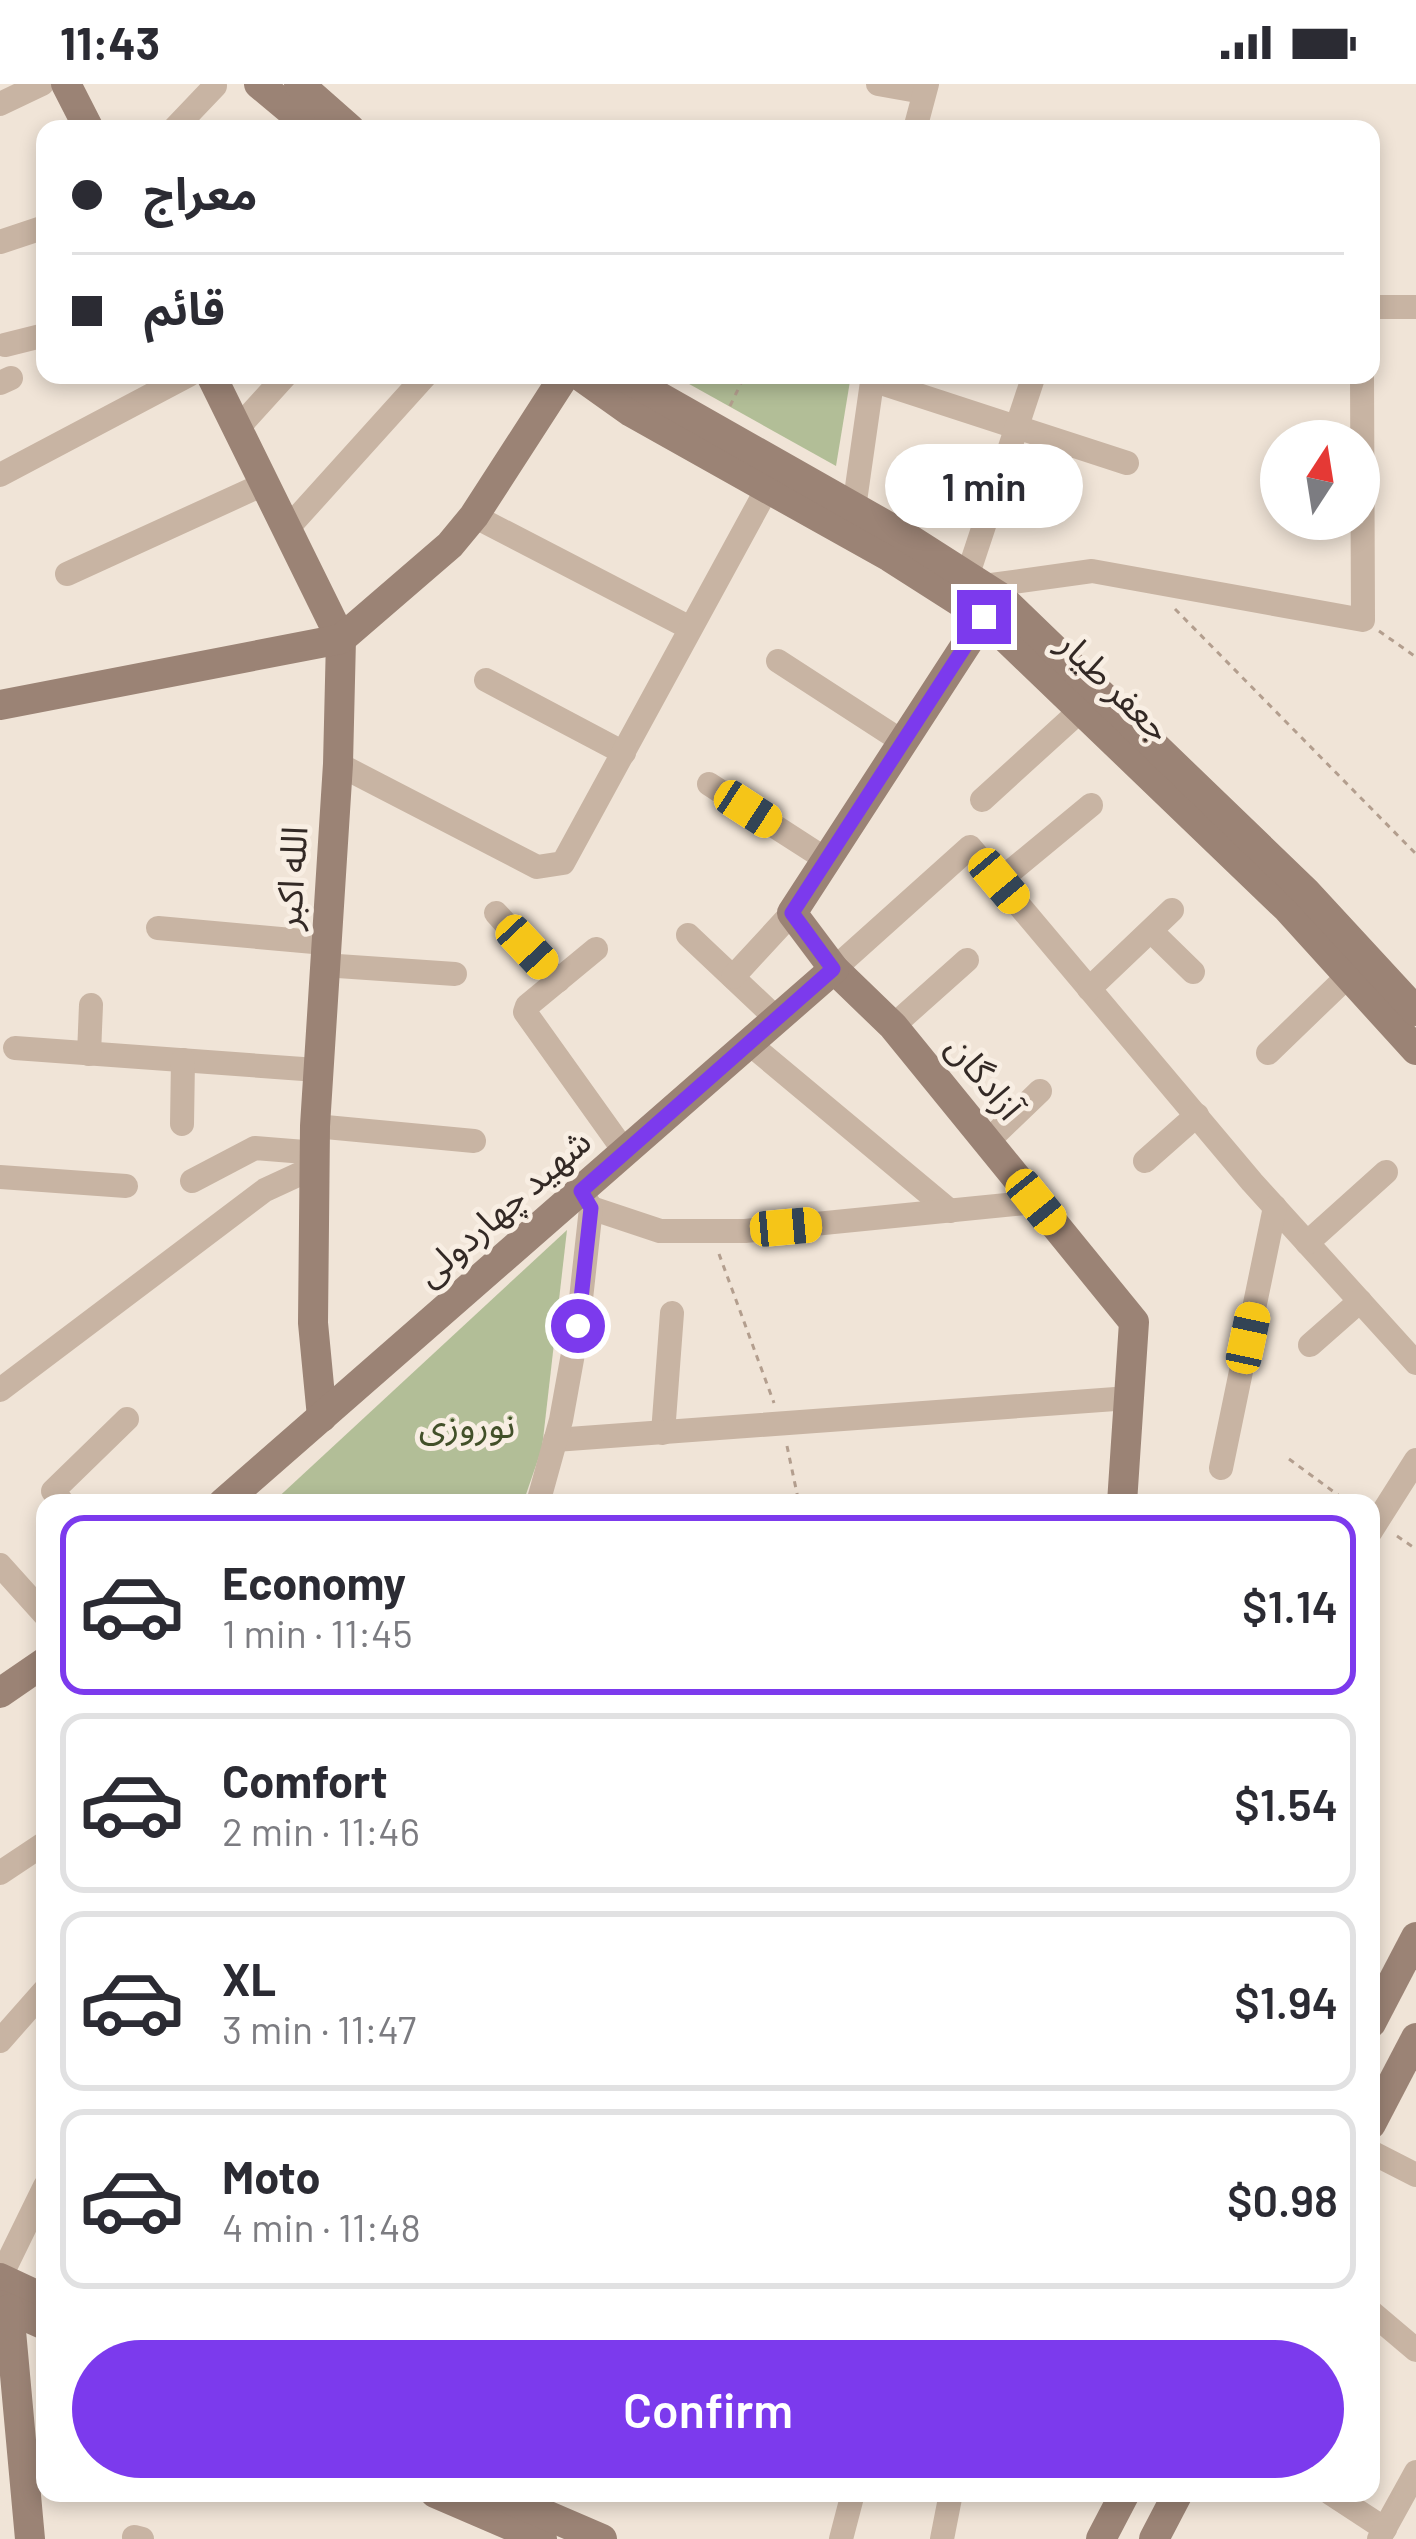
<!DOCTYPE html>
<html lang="en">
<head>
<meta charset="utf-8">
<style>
	:root { --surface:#fff; --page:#f2f2f3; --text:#2b2b33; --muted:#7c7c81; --line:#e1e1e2; --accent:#7c3aed }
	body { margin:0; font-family:Barlow,"Noto Sans Arabic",sans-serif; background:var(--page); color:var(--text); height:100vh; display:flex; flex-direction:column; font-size:45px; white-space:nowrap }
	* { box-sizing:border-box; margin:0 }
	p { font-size:39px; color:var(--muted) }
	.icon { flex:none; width:66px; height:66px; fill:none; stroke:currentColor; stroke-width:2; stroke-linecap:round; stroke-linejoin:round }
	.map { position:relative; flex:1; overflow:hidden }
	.side { position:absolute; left:36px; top:1410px; width:1344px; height:1008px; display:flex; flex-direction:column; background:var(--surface); border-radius:24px; box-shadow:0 6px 18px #0003 }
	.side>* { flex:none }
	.banner { position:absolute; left:36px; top:36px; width:1344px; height:264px; border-radius:24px; box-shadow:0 6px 18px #0003; display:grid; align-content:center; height:264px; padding:0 36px; background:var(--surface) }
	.needle { width:78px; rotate:12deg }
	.controls { position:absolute; left:1260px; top:336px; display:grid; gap:24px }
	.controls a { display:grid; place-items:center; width:120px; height:120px; border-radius:50%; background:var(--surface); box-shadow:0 6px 18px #0003; font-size:60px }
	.end { position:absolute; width:54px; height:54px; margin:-27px; border:15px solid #7c3aed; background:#fff; box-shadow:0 0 0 6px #fff }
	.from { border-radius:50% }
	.bubble { position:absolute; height:84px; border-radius:42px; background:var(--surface); box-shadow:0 6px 18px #0003; font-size:39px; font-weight:600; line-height:84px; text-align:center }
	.car { position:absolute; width:36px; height:72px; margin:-36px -18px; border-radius:15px; box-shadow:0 0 9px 3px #0007; background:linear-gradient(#f5c518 24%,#345 0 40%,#f5c518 0 76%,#345 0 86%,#f5c518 0) }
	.banner b { display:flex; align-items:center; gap:42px; height:114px; font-size:45px }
	.banner b+b { border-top:3px solid var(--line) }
	.banner i { width:30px; height:30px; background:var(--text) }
	ul { padding:21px 0 0; list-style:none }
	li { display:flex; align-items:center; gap:36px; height:180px; margin:0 24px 18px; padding:0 12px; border:6px solid var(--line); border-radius:24px }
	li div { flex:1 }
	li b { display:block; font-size:45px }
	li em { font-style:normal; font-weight:600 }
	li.on { border-color:var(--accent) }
	li>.icon { width:108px; height:108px; stroke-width:1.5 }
	.cta { display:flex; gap:24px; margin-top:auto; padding:24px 36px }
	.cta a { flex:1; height:138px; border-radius:72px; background:var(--accent); color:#fff; font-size:48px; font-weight:600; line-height:138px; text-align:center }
	.status { display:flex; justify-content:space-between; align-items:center; height:84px; padding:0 60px; background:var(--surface); direction:ltr }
	.status svg { height:33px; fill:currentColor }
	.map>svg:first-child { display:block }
	.green { fill:#b2be97 }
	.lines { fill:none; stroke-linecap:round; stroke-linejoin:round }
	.path { stroke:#b39e8e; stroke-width:3; stroke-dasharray:6 6; stroke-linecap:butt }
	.street { stroke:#c8b4a3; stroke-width:24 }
	.secondary { stroke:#9b8375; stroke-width:30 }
	.route { stroke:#7c3aed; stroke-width:15 }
	.labels { text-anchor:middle; stroke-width:10; stroke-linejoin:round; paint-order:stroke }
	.street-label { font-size:36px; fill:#332925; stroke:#f8eee3 }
	.park-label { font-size:36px; fill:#425029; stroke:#f8eee3 }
</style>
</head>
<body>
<div class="status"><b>11:43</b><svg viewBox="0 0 49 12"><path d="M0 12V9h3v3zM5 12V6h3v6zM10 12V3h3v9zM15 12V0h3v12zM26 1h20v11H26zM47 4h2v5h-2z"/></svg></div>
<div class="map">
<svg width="1416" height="2455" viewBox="0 0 1416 2455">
	<rect width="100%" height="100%" fill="#f0e4d7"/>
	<!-- green -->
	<g class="green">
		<path d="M673,291H851L836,382Z"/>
		<path d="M567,1146L542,1364L523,1419H272Z"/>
	</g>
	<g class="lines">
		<!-- path -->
		<g class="path">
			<path d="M730,322L745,291"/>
			<path d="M1175,525L1416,770"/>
			<path d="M1379,547L1416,573"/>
			<path d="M719,1170L774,1319"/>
			<path d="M787,1362L799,1419"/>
			<path d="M1289,1375L1349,1419"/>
			<path d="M1397,1452L1416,1465"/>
		</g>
		<!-- street -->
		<g class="street">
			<path d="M878,0L923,8"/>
			<path d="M0,20L42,0"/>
			<path d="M174,45L215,2"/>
			<path d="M915,45L927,0"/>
			<path d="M0,158L45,143"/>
			<path d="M1371,223H1416"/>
			<path d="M5,261L45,251"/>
			<path d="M872,296L1127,379"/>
			<path d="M0,299L11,294"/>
			<path d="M237,345L286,291"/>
			<path d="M0,391L189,291"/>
			<path d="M854,424L873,291"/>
			<path d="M474,432L690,544"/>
			<path d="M287,445L426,291"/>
			<path d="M67,490L264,400"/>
			<path d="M968,490L1034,291"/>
			<path d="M984,502L1092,487L1363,536L1362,291"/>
			<path d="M778,577L903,658"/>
			<path d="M486,596L624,669"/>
			<path d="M338,680L537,783L563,779L768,403"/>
			<path d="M709,700L827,776"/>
			<path d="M982,716L1082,625"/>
			<path d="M999,797L1091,721"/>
			<path d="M496,829L558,897"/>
			<path d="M158,844L325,859"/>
			<path d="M1151,847L1193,888"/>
			<path d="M688,851L777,935"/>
			<path d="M596,865L527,922L525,928L625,1068"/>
			<path d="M323,881L455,890"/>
			<path d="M834,885L970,763L1252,1098L1416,1279"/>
			<path d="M733,893L792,829"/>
			<path d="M1089,905L1172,826"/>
			<path d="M893,942L967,876"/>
			<path d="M750,960L950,1127"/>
			<path d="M15,964L317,986"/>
			<path d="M1268,969L1350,890"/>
			<path d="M89,970L91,921"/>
			<path d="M182,1040L183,976"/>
			<path d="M315,1042L474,1057"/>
			<path d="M987,1058L1040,1007"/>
			<path d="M1145,1077L1197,1031"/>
			<path d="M0,1093L126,1102"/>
			<path d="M192,1097L255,1064L317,1069"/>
			<path d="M591,1124L660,1147H745L1036,1118"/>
			<path d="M1307,1159L1386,1088"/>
			<path d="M1310,1261L1360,1217"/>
			<path d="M0,1306L265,1106L317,1082"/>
			<path d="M663,1349L672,1229"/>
			<path d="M555,1356L1129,1314"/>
			<path d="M1221,1384L1275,1123"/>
			<path d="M63,1419L53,1407L127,1335"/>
			<path d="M538,1419L561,1336L578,1242L591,1124L585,1114"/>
			<path d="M1371,1447L1416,1376"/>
			<path d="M0,1481L45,1531"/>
			<path d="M0,1789L45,1759"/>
			<path d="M0,1957L45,1906"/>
			<path d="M1371,2068L1416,2091"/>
			<path d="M0,2194L45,2102"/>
			<path d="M1371,2228L1416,2266"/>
			<path d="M1330,2409L1385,2445"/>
			<path d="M134,2453L142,2455"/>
			<path d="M841,2455L853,2409"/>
			<path d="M942,2455L951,2409"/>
			<path d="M1379,2455L1416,2388"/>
		</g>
		<!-- secondary -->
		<g class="secondary">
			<path d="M66,0L89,45"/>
			<path d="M259,0L313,45"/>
			<path d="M299,0L350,45"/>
			<path d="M211,291L341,555L338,680L315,1042L313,1239L322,1333"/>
			<path d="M579,291L631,328L890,473L984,533L1287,824L1416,966"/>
			<path d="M621,291L903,451L1000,513L1305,807L1416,927"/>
			<path d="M984,533L792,829L834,885L893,942L1134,1238L1122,1419"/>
			<path d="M0,621L341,555L450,461L474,432L565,291"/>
			<path d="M223,1419L834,885"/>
			<path d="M0,1609L45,1578"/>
			<path d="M1371,1939L1416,1853"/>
			<path d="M1371,2040L1416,1954"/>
			<path d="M0,2194L45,2215"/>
			<path d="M0,2221L45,2241"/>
			<path d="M9,2225L30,2455"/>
			<path d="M435,2409L542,2455"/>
			<path d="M495,2409L602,2455"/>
			<path d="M1101,2455L1125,2409"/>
			<path d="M1154,2455L1178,2409"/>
		</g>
	</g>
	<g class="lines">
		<!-- route -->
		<path class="route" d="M578,1242L591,1124L581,1107L833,885L792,829L984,533"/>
	</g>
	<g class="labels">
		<!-- street labels -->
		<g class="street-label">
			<text transform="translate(1115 602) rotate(44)" y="13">جعفر طیار</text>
			<text transform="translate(291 794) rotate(-86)" y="13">الله اکبر</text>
			<text transform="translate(985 993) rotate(51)" y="13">آزادگان</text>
			<text transform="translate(503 1123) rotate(-41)" y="13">شهید چهاردولی</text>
		</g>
		<!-- park labels -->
		<g class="park-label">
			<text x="467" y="1354">نوروزی</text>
		</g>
	</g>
</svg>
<div class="controls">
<a><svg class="needle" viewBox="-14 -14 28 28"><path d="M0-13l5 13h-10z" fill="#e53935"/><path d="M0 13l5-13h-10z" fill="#7c7c81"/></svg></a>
</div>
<i class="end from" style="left:578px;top:1242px"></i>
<i class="end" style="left:984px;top:533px"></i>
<div class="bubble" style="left:885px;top:360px;width:198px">1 min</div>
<i class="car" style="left:748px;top:725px;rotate:123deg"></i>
<i class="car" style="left:999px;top:797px;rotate:140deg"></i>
<i class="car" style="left:527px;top:863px;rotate:137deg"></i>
<i class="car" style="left:1036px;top:1118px;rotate:141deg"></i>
<i class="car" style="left:786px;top:1143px;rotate:85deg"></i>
<i class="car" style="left:1248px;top:1254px;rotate:12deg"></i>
<div class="banner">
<b><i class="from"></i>معراج</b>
<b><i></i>قائم</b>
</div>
<section class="side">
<ul>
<li class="on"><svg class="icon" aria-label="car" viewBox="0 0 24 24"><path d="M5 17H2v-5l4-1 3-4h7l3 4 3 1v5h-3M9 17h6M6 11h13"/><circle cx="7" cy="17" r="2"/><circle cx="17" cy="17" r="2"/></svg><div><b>Economy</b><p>1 min · 11:45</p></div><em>$1.14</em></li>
<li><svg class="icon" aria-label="car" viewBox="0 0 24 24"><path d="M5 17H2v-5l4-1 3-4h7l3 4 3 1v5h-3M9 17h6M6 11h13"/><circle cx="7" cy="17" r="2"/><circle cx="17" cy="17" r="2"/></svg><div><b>Comfort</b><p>2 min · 11:46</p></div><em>$1.54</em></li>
<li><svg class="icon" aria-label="car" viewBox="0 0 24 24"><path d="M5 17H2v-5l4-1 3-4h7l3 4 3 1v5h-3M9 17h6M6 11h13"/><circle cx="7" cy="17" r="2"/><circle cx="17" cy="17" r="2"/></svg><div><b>XL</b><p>3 min · 11:47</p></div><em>$1.94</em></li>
<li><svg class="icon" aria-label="car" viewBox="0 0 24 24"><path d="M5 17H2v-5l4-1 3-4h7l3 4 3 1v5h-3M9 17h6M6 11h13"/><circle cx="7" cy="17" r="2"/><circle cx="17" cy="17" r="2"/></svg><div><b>Moto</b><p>4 min · 11:48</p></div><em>$0.98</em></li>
</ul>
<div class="cta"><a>Confirm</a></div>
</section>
</div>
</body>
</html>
